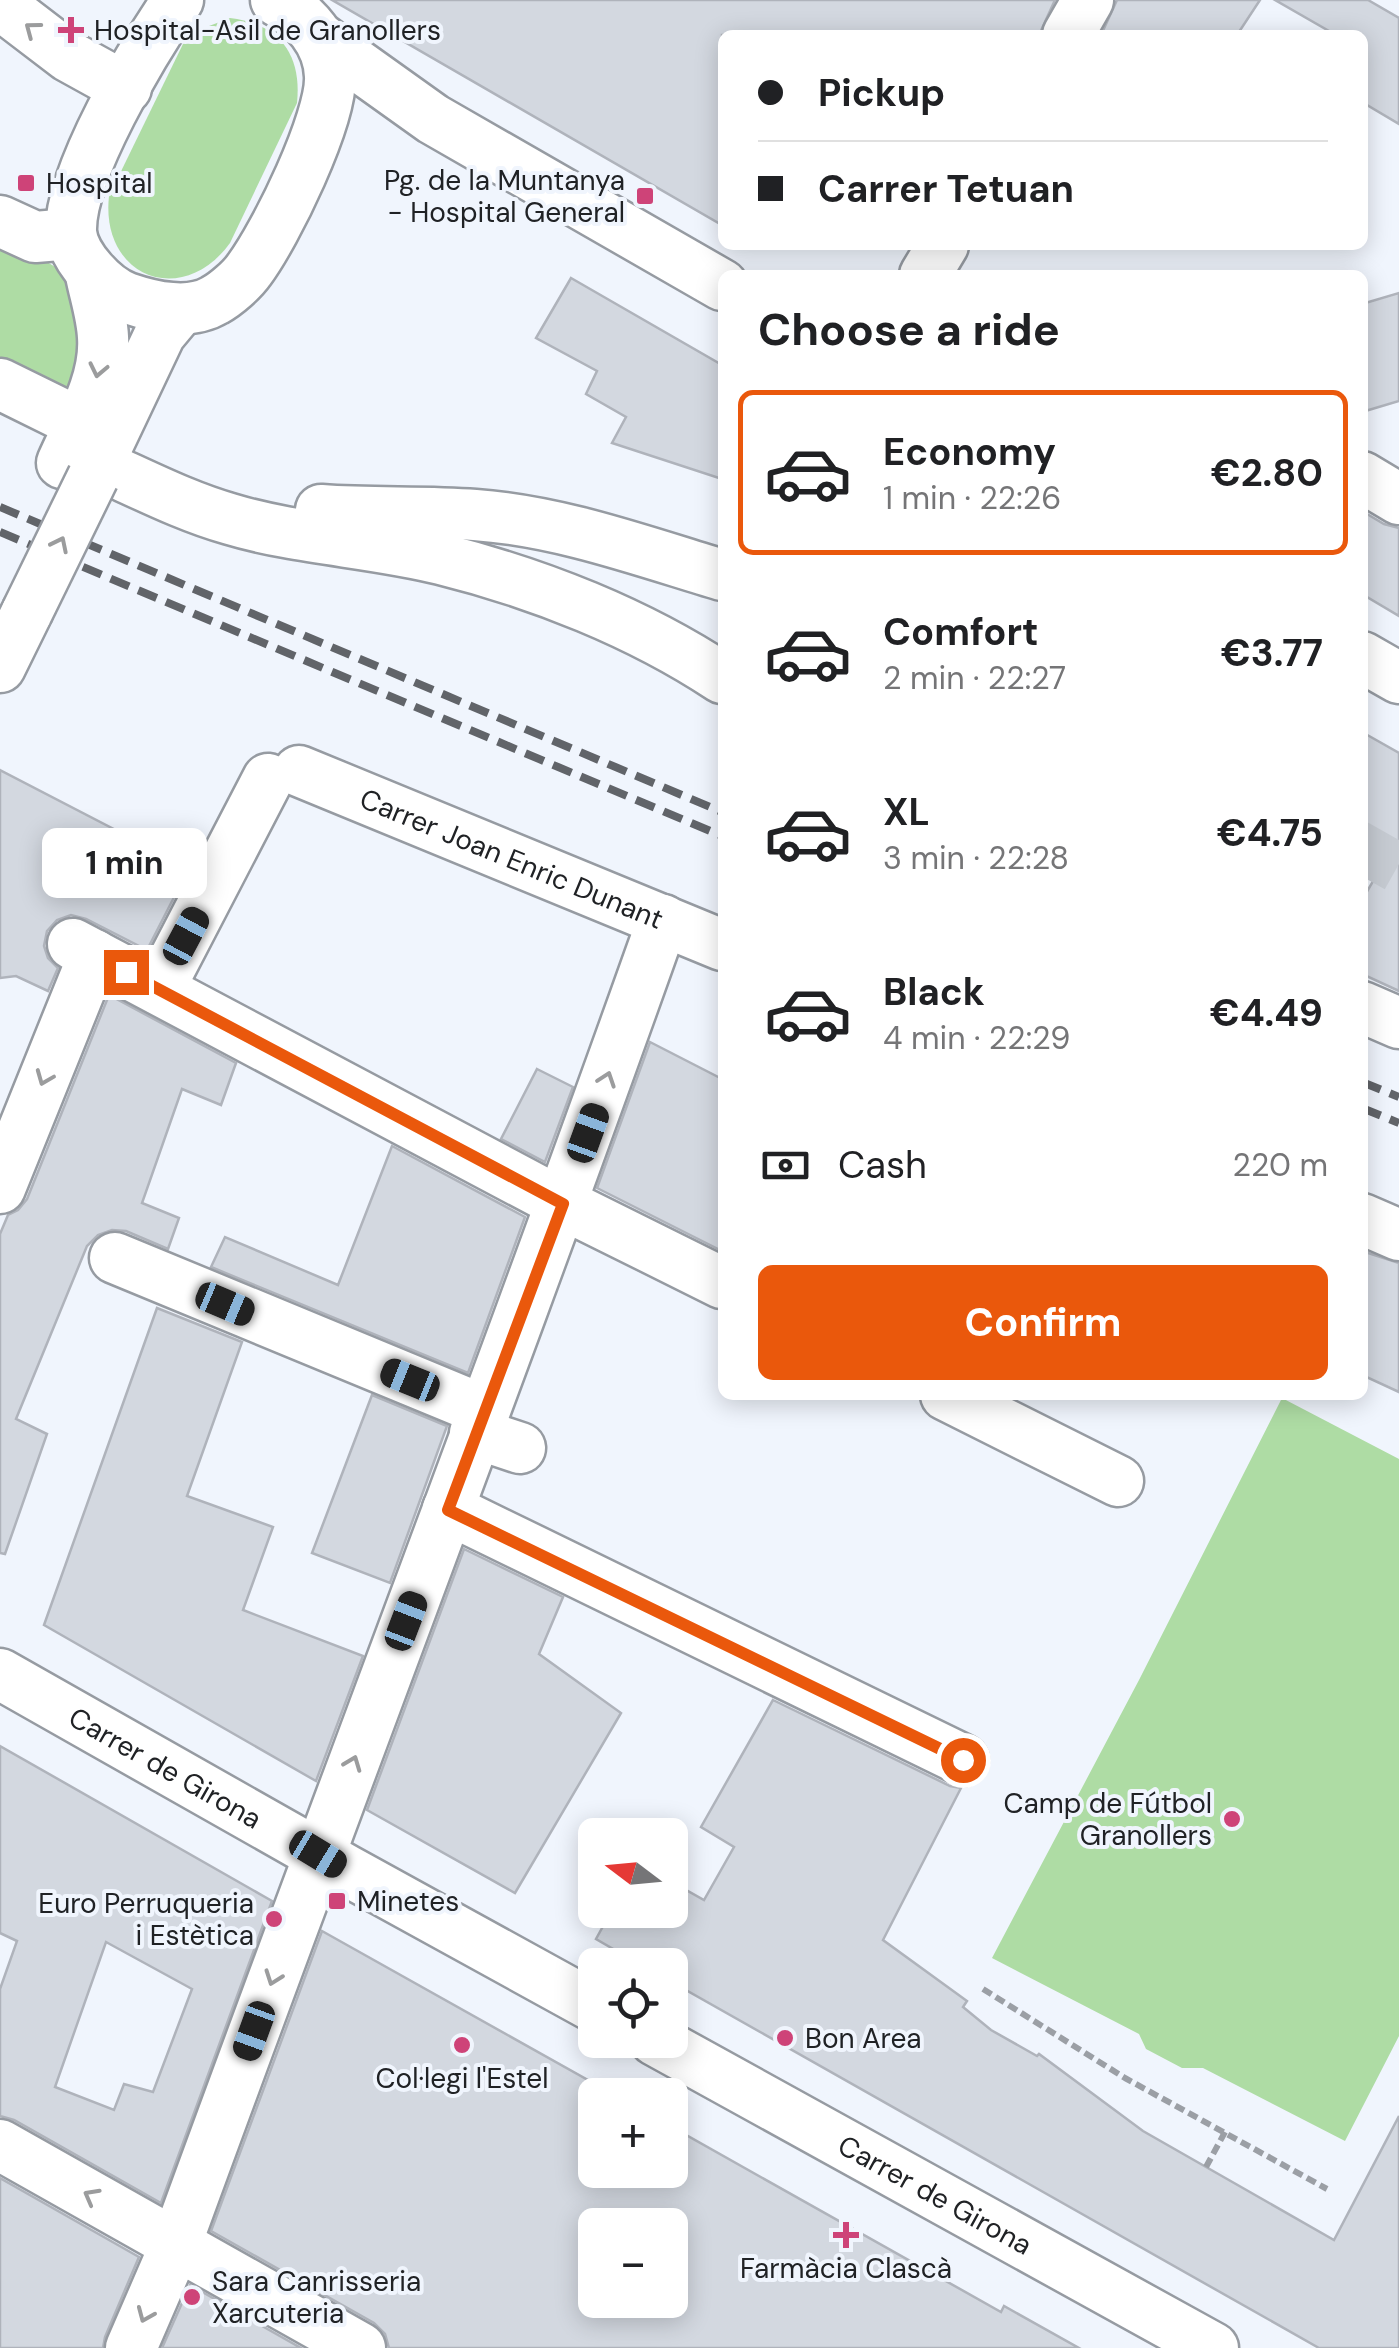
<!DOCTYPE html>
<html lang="en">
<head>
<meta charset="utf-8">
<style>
	:root { --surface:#fff; --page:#f2f2f2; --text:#202124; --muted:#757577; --line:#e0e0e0; --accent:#ea580c }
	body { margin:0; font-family:"DM Sans",sans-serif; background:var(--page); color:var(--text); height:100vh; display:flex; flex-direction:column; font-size:38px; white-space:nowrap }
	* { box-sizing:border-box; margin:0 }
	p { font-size:32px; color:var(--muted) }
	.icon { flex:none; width:55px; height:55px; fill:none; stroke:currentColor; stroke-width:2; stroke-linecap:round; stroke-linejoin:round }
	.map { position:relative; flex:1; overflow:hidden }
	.panel { position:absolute; left:718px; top:270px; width:650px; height:1130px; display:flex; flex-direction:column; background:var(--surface); border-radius:15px; box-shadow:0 5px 25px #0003 }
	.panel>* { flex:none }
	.guide { position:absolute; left:718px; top:30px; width:650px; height:220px; border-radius:15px; box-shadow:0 5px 25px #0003; display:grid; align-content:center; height:220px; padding:0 40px; background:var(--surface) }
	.needle { width:65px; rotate:286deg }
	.tools { position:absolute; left:578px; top:1818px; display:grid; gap:20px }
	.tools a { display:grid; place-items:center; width:110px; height:110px; border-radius:15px; background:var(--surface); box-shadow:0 5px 25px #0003; font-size:50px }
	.end { position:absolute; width:45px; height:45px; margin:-22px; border:12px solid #ea580c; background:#fff; box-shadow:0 0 0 5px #fff }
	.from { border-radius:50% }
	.bubble { position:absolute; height:70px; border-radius:15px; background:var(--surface); box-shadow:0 5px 25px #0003; font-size:32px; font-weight:700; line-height:70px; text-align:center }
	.car { position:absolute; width:30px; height:60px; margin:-30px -15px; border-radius:12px; box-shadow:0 0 8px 2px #0007; background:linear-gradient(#222 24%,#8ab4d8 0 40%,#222 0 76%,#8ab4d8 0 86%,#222 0) }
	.guide b { display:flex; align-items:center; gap:35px; height:95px; font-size:38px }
	.guide b+b { border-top:2px solid var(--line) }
	.guide i { width:25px; height:25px; background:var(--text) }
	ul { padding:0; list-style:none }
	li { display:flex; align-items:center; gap:30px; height:165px; margin:0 20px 15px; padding:0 20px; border:5px solid transparent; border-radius:15px }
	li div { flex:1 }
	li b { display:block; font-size:38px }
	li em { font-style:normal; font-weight:700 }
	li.active { border-color:var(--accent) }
	li>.icon { width:90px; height:90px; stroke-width:1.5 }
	h2 { padding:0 40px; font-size:45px; line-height:120px }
	.pay { display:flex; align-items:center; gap:25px; height:110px; padding:0 40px; font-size:38px }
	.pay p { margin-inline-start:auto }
	.button { display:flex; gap:20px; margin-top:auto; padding:20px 40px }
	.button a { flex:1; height:115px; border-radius:15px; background:var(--accent); color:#fff; font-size:40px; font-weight:700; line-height:115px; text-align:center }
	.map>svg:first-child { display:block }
	.green { fill:#aedca4 }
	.building { fill:#d3d8e0; stroke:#afb3bb; stroke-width:2.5; fill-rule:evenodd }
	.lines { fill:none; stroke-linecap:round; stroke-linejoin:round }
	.minor-tunnel { stroke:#c6cbd2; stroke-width:50; stroke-dasharray:50 25; stroke-linecap:butt }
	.minor-casing { stroke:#969ba2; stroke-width:55 }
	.path { stroke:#9b9fa5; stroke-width:6; stroke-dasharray:10 5; stroke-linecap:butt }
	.minor { stroke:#fff; stroke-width:50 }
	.rail { stroke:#616469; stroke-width:8; stroke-dasharray:20 10; stroke-linecap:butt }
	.minor-bridge-casing { stroke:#969ba2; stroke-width:55; stroke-linecap:butt }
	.minor-bridge { stroke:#fff; stroke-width:50 }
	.oneway { stroke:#9b9c9d }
	.route { stroke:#ea580c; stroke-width:12 }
	.poi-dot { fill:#ce4378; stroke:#f0f5fd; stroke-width:4 }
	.labels { text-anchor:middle; stroke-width:8; stroke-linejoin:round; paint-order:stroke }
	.poi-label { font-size:28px; fill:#202225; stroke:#f0f5fd; text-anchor:start }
	.street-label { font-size:28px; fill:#202225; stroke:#f0f5fd }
</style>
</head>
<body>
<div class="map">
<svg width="1399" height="2348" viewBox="0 0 1399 2348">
	<rect width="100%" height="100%" fill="#f0f5fd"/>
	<!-- green -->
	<g class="green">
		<path d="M230,18C279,24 302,54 297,103L230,243C182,309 100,277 109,196L183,44L196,31Z"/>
		<path d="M0,233L65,273L83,311L87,359L61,428L0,394Z"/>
		<path d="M1282,1398L1399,1459V2036L1345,2141L1203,2068H1182L1146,2049L1139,2034L992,1958L1139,1680Z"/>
	</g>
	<!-- building -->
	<g class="building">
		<path d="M332,0H1055L1039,35H722V225Z"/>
		<path d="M1117,0H1260L1237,35H1101Z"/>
		<path d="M1275,0H1368L1399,18V124L1362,102V35H1336Z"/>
		<path d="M571,278L722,365V479L612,443L626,417L586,394L597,371L536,338Z"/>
		<path d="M1399,293V401L1362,412V304Z"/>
		<path d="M1362,511L1384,524L1399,528V616L1362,594Z"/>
		<path d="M1362,732L1399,753V991L1362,974V900L1386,859L1362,845Z"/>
		<path d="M0,770L189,868L147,950L86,919L71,915L57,920L47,931L44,946L48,958L58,968L48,991L16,976L0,978Z"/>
		<path d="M109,995L236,1063L221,1105L182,1089L142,1203L179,1218L168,1249L126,1231L112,1230L98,1235L87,1246L16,1419L47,1434L5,1554L0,1553V1234L8,1215L18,1210L27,1199Z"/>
		<path d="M650,1042L722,1079V1251L597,1188Z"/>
		<path d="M537,1069L573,1087L545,1162L501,1139Z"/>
		<path d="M392,1146L525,1217L468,1373L211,1267L225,1237L338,1285Z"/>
		<path d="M1362,1251L1399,1263V1392L1362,1375Z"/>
		<path d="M157,1308L242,1342L187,1496L273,1527L243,1610L363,1656L316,1781L44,1625Z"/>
		<path d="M372,1395L447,1426L390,1583L312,1553Z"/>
		<path d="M464,1549L563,1597L539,1654L621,1713L515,1893L367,1810Z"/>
		<path d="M773,1700L950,1786L961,1788L883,1940L967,2001L963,2007L991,2030L1037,2056L1039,2054L1143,2131L1334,2240L1399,2116V2348H1319L670,1981V1965H641L596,1939L612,1910H670V1881L704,1900L734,1847L701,1827Z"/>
		<path d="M0,1746L272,1901L161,2203L14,2120L0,2116V1989L17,1941L0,1933ZM106,1942L192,1989L153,2092L124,2084L114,2110L55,2087Z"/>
		<path d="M322,1931L595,2084V2170H670V2126L1001,2312L1004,2306L1079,2348H389L385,2334L374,2323L211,2231ZM595,2225H670V2300H595Z"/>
		<path d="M0,2178L139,2257L105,2337L103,2348H0Z"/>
		<path d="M190,2285L301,2348H162Z"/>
	</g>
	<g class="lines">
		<!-- minor-tunnel -->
		<path class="minor-tunnel" d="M1363,877L1399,813"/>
		<defs>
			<g id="minor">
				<path d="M178,0C144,49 69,174 71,232C73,257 104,290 127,298C153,307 190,315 215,300C226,294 242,280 249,270C276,234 332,119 330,76C329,42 305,15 276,0"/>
				<path d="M0,4L68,56L126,88"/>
				<path d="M1068,35L1088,0"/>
				<path d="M321,39L433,119L722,285"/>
				<path d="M0,221L35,237L71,234"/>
				<path d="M925,275L943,245"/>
				<path d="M0,384L59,413"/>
				<path d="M62,463C79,424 106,381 103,337C102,316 95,295 91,275"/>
				<path d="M97,467L160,334L180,310"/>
				<path d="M117,473C154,490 191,508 230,519C296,539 373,542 441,559C538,583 639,623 722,678"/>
				<path d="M1362,477L1399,499"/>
				<path d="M321,510C373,514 424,511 475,515C560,521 642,551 722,575"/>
				<path d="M1362,657L1399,678"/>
				<path d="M0,667L27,612"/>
				<path id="s1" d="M299,771L722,945"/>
				<path d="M73,944L563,1204L722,1283"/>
				<path d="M159,989L268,779"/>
				<path d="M1362,1007L1399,1023"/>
				<path d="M0,1188L94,955"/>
				<path d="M1362,1219L1399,1235"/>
				<path d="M115,1258L483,1410"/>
				<path d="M946,1395L1118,1481"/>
				<path d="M475,1433L520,1448"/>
				<path d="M448,1509L963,1760"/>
				<path id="s2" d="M0,1674L346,1870L595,2007"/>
				<path id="s3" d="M655,2040L1213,2348"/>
				<path d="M0,2145L360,2348"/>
				<path d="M131,2348L176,2244C337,1802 506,1363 663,920"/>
			</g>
		</defs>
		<!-- minor casing -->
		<use href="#minor" class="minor-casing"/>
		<!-- path -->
		<g class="path">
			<path d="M983,1989L1125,2078L1327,2189"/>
			<path d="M1206,2167L1225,2132"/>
		</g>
		<!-- minor -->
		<use href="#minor" class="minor"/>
		<!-- rail -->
		<g class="rail">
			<path d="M0,507L722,812"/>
			<path d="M0,532L722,836"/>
			<path d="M1362,1082L1399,1097"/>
			<path d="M1362,1108L1399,1123"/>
		</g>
		<defs>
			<path id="minor-bridge" d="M27,612L93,477"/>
		</defs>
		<!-- minor-bridge casing -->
		<use href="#minor-bridge" class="minor-bridge-casing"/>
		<!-- minor-bridge -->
		<use href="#minor-bridge" class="minor-bridge"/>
	</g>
	<!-- one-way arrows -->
	<defs><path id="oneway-chevron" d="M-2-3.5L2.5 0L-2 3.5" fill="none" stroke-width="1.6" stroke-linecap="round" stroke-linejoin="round" transform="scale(2.5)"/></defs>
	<g class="oneway">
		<use href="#oneway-chevron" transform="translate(32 29) rotate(-143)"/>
		<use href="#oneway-chevron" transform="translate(98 370) rotate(102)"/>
		<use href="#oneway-chevron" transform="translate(60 544) rotate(-64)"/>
		<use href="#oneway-chevron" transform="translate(44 1078) rotate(112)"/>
		<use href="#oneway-chevron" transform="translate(607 1079) rotate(-71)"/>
		<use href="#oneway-chevron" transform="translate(353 1763) rotate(-69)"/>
		<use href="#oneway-chevron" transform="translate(273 1978) rotate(110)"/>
		<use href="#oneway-chevron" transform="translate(91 2196) rotate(-151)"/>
		<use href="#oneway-chevron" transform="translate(145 2315) rotate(113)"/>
	</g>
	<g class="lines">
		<!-- route -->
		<path class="route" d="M126,972L563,1204L448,1510L963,1760"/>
	</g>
	<!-- markers -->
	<g class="poi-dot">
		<path d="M66 15h10v10h10v10h-10v10h-10v-10h-10v-10h10z"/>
		<rect x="16" y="173" width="20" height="20" rx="5"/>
		<rect x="635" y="186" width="20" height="20" rx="5"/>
		<circle cx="1232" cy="1819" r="10"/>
		<rect x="327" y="1891" width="20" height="20" rx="5"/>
		<circle cx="274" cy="1919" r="10"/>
		<circle cx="785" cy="2038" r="10"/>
		<circle cx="462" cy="2045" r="10"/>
		<path d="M841 2220h10v10h10v10h-10v10h-10v-10h-10v-10h10z"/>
		<circle cx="192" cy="2297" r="10"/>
	</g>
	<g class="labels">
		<!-- poi labels -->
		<g class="poi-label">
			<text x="94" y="40">Hospital-Asil de Granollers</text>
			<text x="625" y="190" text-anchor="end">Pg. de la Muntanya<tspan x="625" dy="32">- Hospital General</tspan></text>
			<text x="46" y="193">Hospital</text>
			<text x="1212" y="1813" text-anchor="end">Camp de Fútbol<tspan x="1212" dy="32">Granollers</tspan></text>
			<text x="357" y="1911">Minetes</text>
			<text x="254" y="1913" text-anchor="end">Euro Perruqueria<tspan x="254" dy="32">i Estètica</tspan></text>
			<text x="805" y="2048">Bon Area</text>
			<text x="462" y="2088" text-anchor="middle">Col·legi l'Estel</text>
			<text x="846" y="2278" text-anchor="middle">Farmàcia Clascà</text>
			<text x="212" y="2291">Sara Canrisseria<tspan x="212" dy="32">Xarcuteria</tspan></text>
		</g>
		<!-- street labels -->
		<g class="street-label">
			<text dy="10" stroke="none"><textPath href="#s1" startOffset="230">Carrer Joan Enric Dunant</textPath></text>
			<text dy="10" stroke="none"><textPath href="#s2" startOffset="190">Carrer de Girona</textPath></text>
			<text dy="10" stroke="none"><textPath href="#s3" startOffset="320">Carrer de Girona</textPath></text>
		</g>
	</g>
</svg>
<div class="tools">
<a><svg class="needle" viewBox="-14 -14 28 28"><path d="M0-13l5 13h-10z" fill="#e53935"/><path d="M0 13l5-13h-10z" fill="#757577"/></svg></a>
<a><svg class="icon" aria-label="locate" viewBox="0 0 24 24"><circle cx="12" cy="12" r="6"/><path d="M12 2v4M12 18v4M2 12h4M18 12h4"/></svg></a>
<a>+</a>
<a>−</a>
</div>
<i class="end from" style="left:963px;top:1760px"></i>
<i class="end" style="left:126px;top:972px"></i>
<div class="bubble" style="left:42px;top:828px;width:165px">1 min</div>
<i class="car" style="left:186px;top:936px;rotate:28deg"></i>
<i class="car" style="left:588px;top:1133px;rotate:20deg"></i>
<i class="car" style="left:225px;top:1304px;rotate:113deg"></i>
<i class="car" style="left:410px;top:1380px;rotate:292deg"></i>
<i class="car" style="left:406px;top:1621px;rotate:21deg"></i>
<i class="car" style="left:318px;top:1854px;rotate:121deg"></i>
<i class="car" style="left:254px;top:2031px;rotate:200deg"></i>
<div class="guide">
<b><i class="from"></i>Pickup</b>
<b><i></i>Carrer Tetuan</b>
</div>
<section class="panel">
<h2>Choose a ride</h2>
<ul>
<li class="active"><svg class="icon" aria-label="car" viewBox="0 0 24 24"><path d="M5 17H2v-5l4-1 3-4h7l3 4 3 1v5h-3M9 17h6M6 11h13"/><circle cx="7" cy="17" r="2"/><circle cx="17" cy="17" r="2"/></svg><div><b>Economy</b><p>1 min · 22:26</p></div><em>€2.80</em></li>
<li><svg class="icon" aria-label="car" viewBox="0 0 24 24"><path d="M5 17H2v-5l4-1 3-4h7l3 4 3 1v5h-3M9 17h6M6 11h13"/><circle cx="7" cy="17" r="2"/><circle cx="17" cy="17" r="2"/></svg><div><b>Comfort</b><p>2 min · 22:27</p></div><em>€3.77</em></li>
<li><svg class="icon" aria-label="car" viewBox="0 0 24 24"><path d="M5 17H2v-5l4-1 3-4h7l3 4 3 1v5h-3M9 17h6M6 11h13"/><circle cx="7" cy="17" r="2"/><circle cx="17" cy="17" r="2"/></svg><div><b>XL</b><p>3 min · 22:28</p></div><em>€4.75</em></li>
<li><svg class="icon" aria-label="car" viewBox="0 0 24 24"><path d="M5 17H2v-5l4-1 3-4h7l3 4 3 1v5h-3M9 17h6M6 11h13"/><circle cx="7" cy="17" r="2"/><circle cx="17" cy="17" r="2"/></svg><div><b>Black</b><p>4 min · 22:29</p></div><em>€4.49</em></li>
</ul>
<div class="pay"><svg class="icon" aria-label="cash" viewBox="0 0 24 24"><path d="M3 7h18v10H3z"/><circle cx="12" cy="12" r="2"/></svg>Cash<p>220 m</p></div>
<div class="button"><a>Confirm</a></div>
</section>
</div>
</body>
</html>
